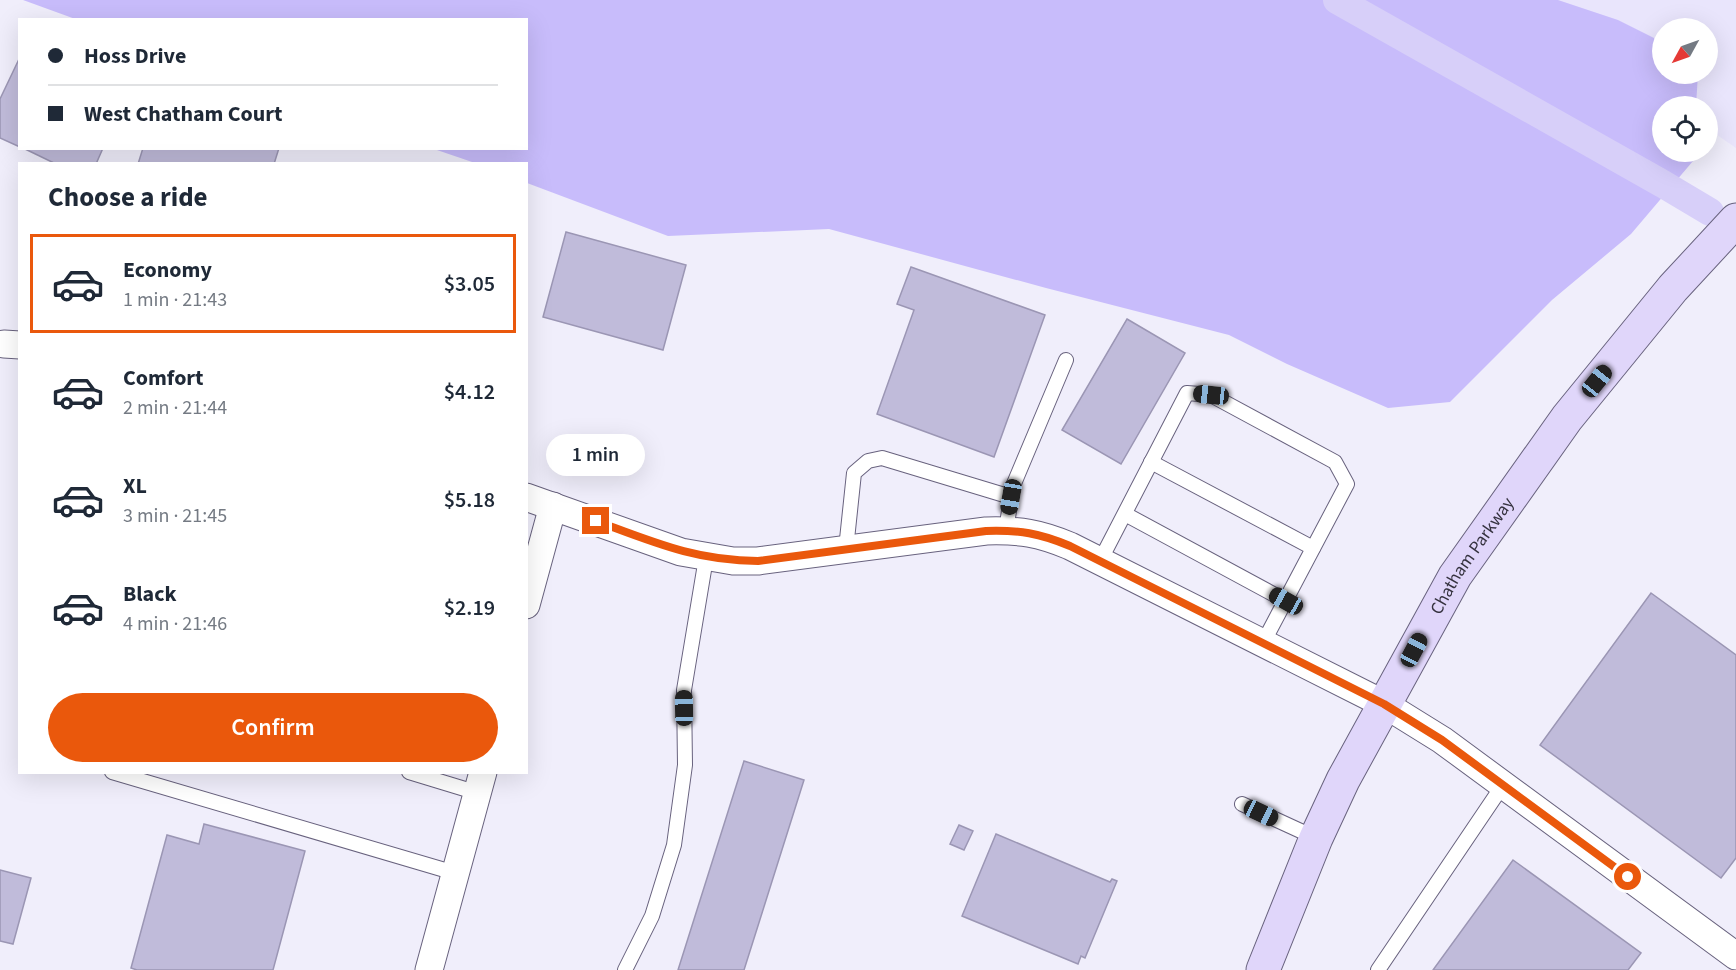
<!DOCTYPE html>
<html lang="en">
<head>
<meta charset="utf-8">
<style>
	:root { --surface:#fff; --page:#f6f6f7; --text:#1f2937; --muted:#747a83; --line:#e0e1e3; --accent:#ea580c }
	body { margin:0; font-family:"Source Sans 3",sans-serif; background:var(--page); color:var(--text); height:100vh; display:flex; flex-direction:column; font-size:22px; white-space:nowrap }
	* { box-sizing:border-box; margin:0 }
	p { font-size:20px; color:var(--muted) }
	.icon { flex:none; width:33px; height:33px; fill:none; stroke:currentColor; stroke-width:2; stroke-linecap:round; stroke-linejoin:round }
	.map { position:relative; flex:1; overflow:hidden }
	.details { position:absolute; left:18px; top:162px; width:510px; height:612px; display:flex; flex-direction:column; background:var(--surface); border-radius:0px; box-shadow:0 6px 24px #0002 }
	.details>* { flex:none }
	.top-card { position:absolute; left:18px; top:18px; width:510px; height:132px; border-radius:0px; box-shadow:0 6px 24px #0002; display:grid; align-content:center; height:132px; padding:0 30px; background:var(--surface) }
	.needle { width:39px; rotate:230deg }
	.buttons { position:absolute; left:1652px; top:18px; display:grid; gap:12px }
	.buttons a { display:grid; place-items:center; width:66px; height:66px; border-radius:50%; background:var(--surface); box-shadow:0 6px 24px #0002; font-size:30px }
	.end { position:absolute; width:27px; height:27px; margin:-14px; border:8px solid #ea580c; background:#fff; box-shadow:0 0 0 3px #fff }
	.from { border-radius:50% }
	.bubble { position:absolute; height:42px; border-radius:21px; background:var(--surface); box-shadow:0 6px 24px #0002; font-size:20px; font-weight:600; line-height:42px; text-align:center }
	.car { position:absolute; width:18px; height:36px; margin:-18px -9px; border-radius:8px; box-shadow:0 0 4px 2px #0007; background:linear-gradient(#222 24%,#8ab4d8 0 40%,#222 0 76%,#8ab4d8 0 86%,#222 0) }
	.top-card b { display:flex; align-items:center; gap:21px; height:57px; font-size:22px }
	.top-card b+b { border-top:2px solid var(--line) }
	.top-card i { width:15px; height:15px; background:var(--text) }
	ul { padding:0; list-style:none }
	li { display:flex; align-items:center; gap:18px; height:99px; margin:0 12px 9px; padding:0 18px; border:3px solid transparent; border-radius:0px }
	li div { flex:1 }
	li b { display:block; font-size:22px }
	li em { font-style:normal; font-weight:600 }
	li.on { border-color:var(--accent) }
	li>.icon { width:54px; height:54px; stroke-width:1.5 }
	h2 { padding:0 30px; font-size:27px; line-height:72px }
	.primary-button { display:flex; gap:12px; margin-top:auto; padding:12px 30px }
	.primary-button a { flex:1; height:69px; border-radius:36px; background:var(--accent); color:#fff; font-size:24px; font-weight:600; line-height:69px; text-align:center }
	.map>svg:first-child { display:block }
	.built { fill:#e9e5fc; fill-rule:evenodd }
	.green { fill:#c8bcfb }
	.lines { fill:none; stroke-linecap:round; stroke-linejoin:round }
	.canal { stroke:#d7cff9; stroke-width:28 }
	.building { fill:#c0bbda; stroke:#9b96b4; stroke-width:1.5 }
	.lane-casing { stroke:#68627e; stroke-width:16 }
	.street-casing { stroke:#68627e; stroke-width:29 }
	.secondary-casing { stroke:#68627e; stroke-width:35 }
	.lane { stroke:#fff; stroke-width:14 }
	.street { stroke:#fff; stroke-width:27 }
	.secondary { stroke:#e0d6fa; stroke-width:33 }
	.route { stroke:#ea580c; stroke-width:8 }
	.labels { text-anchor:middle; stroke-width:4.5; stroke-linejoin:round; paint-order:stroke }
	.street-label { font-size:18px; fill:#35323f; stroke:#fdfdfd }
</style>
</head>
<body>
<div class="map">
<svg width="1736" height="970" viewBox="0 0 1736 970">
	<rect width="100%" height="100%" fill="#f0eefb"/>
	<!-- built -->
	<path class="built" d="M1529,0H1736V148L1707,128V106H1677ZM1662,28H1707V74H1662Z"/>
	<!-- green -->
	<path class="green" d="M23,0H1558L1618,20L1662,42V74H1698L1696,106H1662V152H1694L1693,161L1631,234L1552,300L1450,402L1388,408L1287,364L1229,335L1046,288L829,229L668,236L527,183L526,164L475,163L434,149L526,148V20H78Z"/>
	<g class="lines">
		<!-- canal -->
		<path class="canal" d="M1337,0L1663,184L1710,212"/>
	</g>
	<!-- building -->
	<g class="building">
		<path d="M20,57V147L0,138V99Z"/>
		<path d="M23,148H103L96,164H56Z"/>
		<path d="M143,148H279L274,164H138Z"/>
		<path d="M566,232L686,265L663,350L543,317Z"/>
		<path d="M911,267L1045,315L994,457L877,414L914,310L897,304Z"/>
		<path d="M1127,319L1185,353L1121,464L1062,430Z"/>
		<path d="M1651,593L1736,655V858L1721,878L1540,745Z"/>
		<path d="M744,761L804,780L744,970H678Z"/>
		<path d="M204,824L305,851L273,970H137L131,968L167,835L199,844Z"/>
		<path d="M959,825L973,831L964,850L950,844Z"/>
		<path d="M996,834L1110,882L1112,879L1117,881L1085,958L1081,956L1078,964L962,916Z"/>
		<path d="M1513,860L1641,953L1628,970H1433Z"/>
		<path d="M0,870L31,878L13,944L0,941Z"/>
	</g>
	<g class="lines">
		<defs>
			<g id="lane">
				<path d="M1151,462L1313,548"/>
				<path d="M1125,514L1286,601"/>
				<path d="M1006,530L1013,486L1066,360"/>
				<path d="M846,549L854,473L868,461L882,458L1011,497"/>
				<path d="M1100,561L1187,393L1211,395L1335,462L1347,484L1263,643"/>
				<path d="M112,772L455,873"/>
				<path d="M409,772L478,793"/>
				<path d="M1242,804L1316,838"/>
				<path d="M625,970L652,916L674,845L685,765L684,690L706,558"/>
				<path d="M1378,970L1503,785"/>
			</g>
			<g id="street">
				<path d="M4,344L20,345"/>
				<path d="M526,497L681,552L733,561H758L986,531C1020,530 1039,533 1070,546L1384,704L1442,740L1736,956"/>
				<path d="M526,605L553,506"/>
				<path d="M429,970L483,772"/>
			</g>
			<g id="secondary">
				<path id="s1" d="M1263,970L1316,838L1343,780L1455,576L1567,418L1673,288L1736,220"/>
			</g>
		</defs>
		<!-- lane casing -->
		<use href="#lane" class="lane-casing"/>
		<!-- street casing -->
		<use href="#street" class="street-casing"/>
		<!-- secondary casing -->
		<use href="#secondary" class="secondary-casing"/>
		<!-- lane -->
		<use href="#lane" class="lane"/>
		<!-- street -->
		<use href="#street" class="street"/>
		<!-- secondary -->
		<use href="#secondary" class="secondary"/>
	</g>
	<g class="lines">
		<!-- route -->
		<path class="route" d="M596,521C653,542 696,561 758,561L986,531C1020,530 1039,533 1070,546L1384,704L1442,740L1628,877"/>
	</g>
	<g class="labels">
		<!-- street labels -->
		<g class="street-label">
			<text dy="6" stroke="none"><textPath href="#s1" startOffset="465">Chatham Parkway</textPath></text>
		</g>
	</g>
</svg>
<div class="buttons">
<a><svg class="needle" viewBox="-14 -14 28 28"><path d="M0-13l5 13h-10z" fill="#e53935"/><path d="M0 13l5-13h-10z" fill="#747a83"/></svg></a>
<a><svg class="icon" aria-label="locate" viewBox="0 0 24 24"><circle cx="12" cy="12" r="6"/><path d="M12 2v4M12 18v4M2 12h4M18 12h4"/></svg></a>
</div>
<i class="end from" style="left:1628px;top:877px"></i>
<i class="end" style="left:596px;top:521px"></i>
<div class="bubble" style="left:546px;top:434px;width:99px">1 min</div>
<i class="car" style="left:1597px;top:381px;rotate:39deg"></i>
<i class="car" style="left:1211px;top:395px;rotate:276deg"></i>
<i class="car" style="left:1011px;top:497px;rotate:190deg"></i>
<i class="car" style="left:1286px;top:601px;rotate:299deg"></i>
<i class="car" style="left:1414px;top:650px;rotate:28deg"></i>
<i class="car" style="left:684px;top:708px;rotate:359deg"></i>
<i class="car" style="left:1261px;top:813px;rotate:115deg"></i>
<div class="top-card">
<b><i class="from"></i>Hoss Drive</b>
<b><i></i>West Chatham Court</b>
</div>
<section class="details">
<h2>Choose a ride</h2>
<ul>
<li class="on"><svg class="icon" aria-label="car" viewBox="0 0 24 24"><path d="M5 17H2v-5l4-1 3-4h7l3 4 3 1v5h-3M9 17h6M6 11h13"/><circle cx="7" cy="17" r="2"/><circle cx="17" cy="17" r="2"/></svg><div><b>Economy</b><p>1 min · 21:43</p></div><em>$3.05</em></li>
<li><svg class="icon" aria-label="car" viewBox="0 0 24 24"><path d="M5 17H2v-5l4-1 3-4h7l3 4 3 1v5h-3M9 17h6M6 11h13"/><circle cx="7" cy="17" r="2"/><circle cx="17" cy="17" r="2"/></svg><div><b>Comfort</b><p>2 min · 21:44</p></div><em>$4.12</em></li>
<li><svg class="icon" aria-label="car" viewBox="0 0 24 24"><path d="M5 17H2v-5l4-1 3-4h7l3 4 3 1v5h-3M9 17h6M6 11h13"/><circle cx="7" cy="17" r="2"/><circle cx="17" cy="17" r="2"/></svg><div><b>XL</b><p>3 min · 21:45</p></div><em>$5.18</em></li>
<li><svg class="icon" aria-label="car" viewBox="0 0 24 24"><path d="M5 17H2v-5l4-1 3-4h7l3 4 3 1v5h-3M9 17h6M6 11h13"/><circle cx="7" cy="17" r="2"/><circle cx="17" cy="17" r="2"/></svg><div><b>Black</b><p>4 min · 21:46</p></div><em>$2.19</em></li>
</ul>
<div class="primary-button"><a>Confirm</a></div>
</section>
</div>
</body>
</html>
